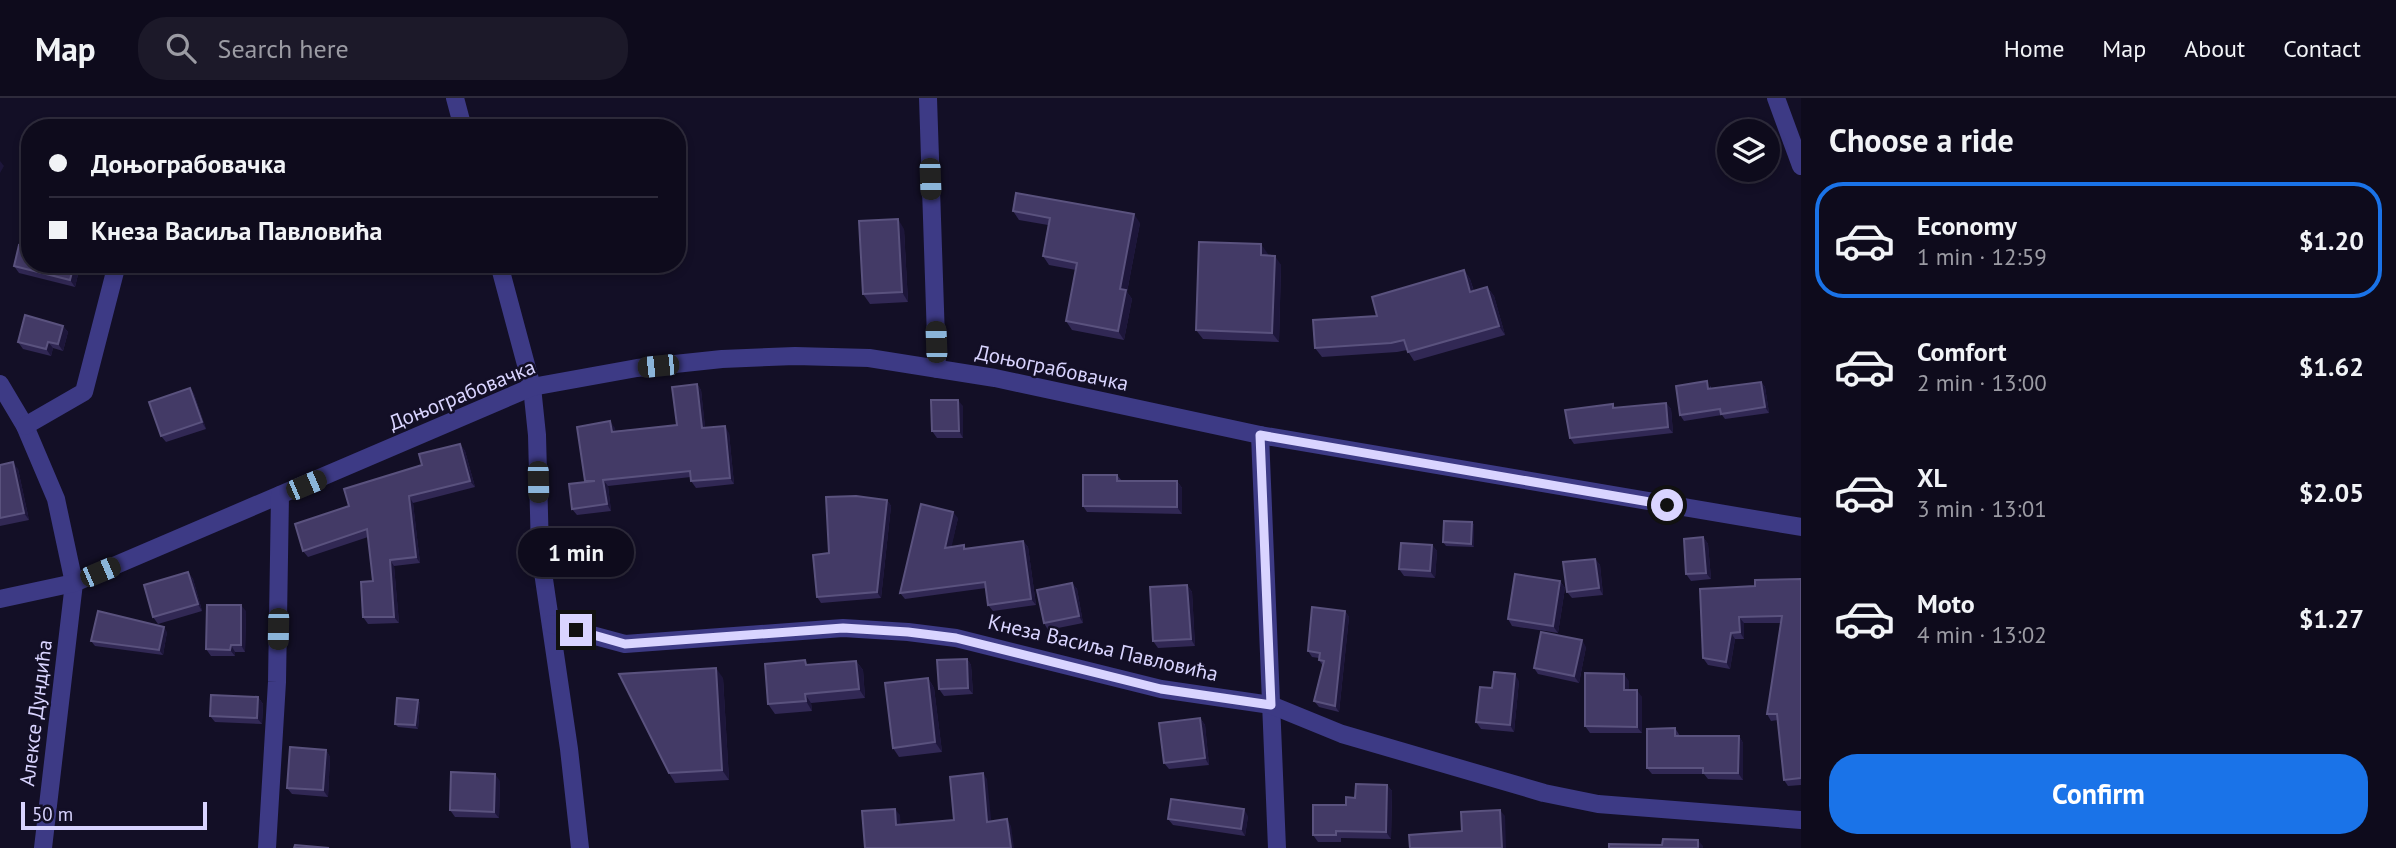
<!DOCTYPE html>
<html lang="en">
<head>
<meta charset="utf-8">
<style>
	:root { --surface:#0e0b1c; --page:#1c1929; --text:#f1f3f6; --muted:#9b9ba3; --line:#2e2b3b; --accent:#1a73e8 }
	body { margin:0; font-family:"PT Sans",sans-serif; background:var(--page); color:var(--text); height:100vh; display:flex; flex-direction:column; font-size:26px; white-space:nowrap }
	* { box-sizing:border-box; margin:0 }
	p { font-size:23px; color:var(--muted) }
	.icon { flex:none; width:38px; height:38px; fill:none; stroke:currentColor; stroke-width:2; stroke-linecap:round; stroke-linejoin:round }
	.map { position:relative; flex:1; overflow:hidden }
	.side { display:flex; flex-direction:column; background:var(--surface); width:595px }
	.side>* { flex:none }
	.banner { position:absolute; left:21px; top:21px; width:665px; height:154px; border-radius:28px; box-shadow:0 4px 10px #0003,0 0 0 2px var(--line); display:grid; align-content:center; height:154px; padding:0 28px; background:var(--surface) }
	.buttons { position:absolute; left:1717px; top:21px; display:grid; gap:14px }
	.buttons a { display:grid; place-items:center; width:63px; height:63px; border-radius:50%; background:var(--surface); box-shadow:0 4px 10px #0003,0 0 0 2px var(--line); font-size:35px }
	.scale { position:absolute; left:21px; bottom:18px; width:186px; box-sizing:border-box; padding-left:7px; border:4px solid #d9d4ff; border-top:0; font-size:19px; line-height:24px; white-space:nowrap; color:#d9d4ff; -webkit-text-stroke:5px #130f26; paint-order:stroke }
	.end { position:absolute; width:32px; height:32px; margin:-16px; border:9px solid #d9d4ff; background:#111; box-shadow:0 0 0 4px #111 }
	.from { border-radius:50% }
	.bubble { position:absolute; height:49px; border-radius:24px; background:var(--surface); box-shadow:0 4px 10px #0003,0 0 0 2px var(--line); font-size:23px; font-weight:700; line-height:49px; text-align:center }
	.car { position:absolute; width:21px; height:42px; margin:-21px -10px; border-radius:9px; box-shadow:0 0 5px 2px #0007; background:linear-gradient(#222 24%,#8ab4d8 0 40%,#222 0 76%,#8ab4d8 0 86%,#222 0) }
	.banner b { display:flex; align-items:center; gap:24px; height:66px; font-size:26px }
	.banner b+b { border-top:2px solid var(--line) }
	.banner i { width:18px; height:18px; background:var(--text) }
	ul { padding:0; list-style:none }
	li { display:flex; align-items:center; gap:21px; height:116px; margin:0 14px 10px; padding:0 14px; border:4px solid transparent; border-radius:28px }
	li div { flex:1 }
	li b { display:block; font-size:26px }
	li em { font-style:normal; font-weight:700 }
	li.active { border-color:var(--accent) }
	li>.icon { width:63px; height:63px; stroke-width:1.5 }
	h2 { padding:0 28px; font-size:32px; line-height:84px }
	.cta { display:flex; gap:14px; margin-top:auto; padding:14px 28px }
	.cta a { flex:1; height:80px; border-radius:28px; background:var(--accent); color:#fff; font-size:28px; font-weight:700; line-height:80px; text-align:center }
	header { display:flex; align-items:center; gap:42px; box-sizing:border-box; height:98px; padding:0 35px; background:var(--surface); border-bottom:2px solid var(--line) }
	header strong { font-size:33px }
	nav { display:flex; gap:38px; margin-inline-start:auto; font-size:24px }
	.search { width:490px; height:63px; background:var(--page); display:flex; align-items:center; gap:18px; box-sizing:border-box; padding:0 24px; border-radius:28px; color:var(--muted); font-size:26px }
	main { display:flex; flex:1; min-height:0 }
	.map>svg:first-child { display:block }
	.lines { fill:none; stroke-linecap:round; stroke-linejoin:round }
	.minor { stroke:#3d3a85; stroke-width:18 }
	.wall { fill:#312854 }
	.shaded-wall { fill:#1d163a }
	.building { fill:#433a66; stroke:#5a527e; stroke-width:2 }
	.route { stroke:#d9d4ff; stroke-width:9 }
	.labels { text-anchor:middle; stroke-width:5; stroke-linejoin:round; paint-order:stroke }
	.street-label { font-size:21px; fill:#d9d4ff; stroke:#130f26 }
</style>
</head>
<body>
<header>
<strong>Map</strong>
<div class="search"><svg class="icon" aria-label="search" viewBox="0 0 24 24"><circle cx="10" cy="10" r="6"/><path d="M15 15l6 6"/></svg>Search here</div>
<nav><a>Home</a><a>Map</a><a>About</a><a>Contact</a></nav>
</header>
<main>
<div class="map">
<svg width="1801" height="750" viewBox="0 0 1801 750">
	<rect width="100%" height="100%" fill="#130f26"/>
	<g class="lines">
		<!-- minor -->
		<g class="minor">
			<path d="M455,0L463,30"/>
			<path d="M928,0L937,271"/>
			<path d="M1776,0L1801,68"/>
			<path d="M499,166L532,289L537,337L540,454L569,651L580,750"/>
			<path d="M0,286L25,328L56,401L74,485L43,750"/>
			<path d="M25,328L84,294L117,166"/>
			<path d="M1260,337L1277,750"/>
			<path d="M0,501L74,485L532,289L637,270L722,261L795,258L869,260L995,280L1260,337L1801,429"/>
			<path d="M551,526L625,546L843,530L908,534L956,540L1161,591L1271,607L1342,636L1544,695L1598,706L1801,722"/>
			<path d="M267,750L277,584L280,397"/>
		</g>
	</g>
	<!-- wall -->
	<g class="wall">
		<path d="M1013,113L1140,125L1127,194L1132,201L1124,242L1072,232L1066,223L1076,172L1049,167L1043,158L1048,127L1019,122Z"/>
		<path d="M904,131L908,204L870,206L863,196Z"/>
		<path d="M1268,156V157L1281,167L1279,244L1203,241L1196,232Z"/>
		<path d="M14,168H80L75,189L19,175Z"/>
		<path d="M1464,172L1470,181L1474,193L1487,189L1494,198L1505,237L1414,263L1407,252L1397,254L1322,259L1315,250Z"/>
		<path d="M63,228L68,234L63,253L53,250L51,258L23,251L18,244Z"/>
		<path d="M1761,284L1765,289L1769,315L1725,321L1722,317L1684,323L1680,317L1711,288V291Z"/>
		<path d="M697,286L701,292L705,330L729,335L734,386L696,390L691,383V379L608,388L611,413L577,417L572,411L615,330V333L677,327Z"/>
		<path d="M190,290L194,296L206,331L166,344L161,338Z"/>
		<path d="M1666,305L1671,311L1673,335L1574,346L1570,340L1613,306L1615,310Z"/>
		<path d="M963,308V340H937L932,333Z"/>
		<path d="M460,346L465,353L475,389L413,405L420,465L394,468L399,525L368,526L363,519L373,483L368,439L308,459L303,453L349,408Z"/>
		<path d="M0,367L18,371L29,422L0,428Z"/>
		<path d="M1117,377L1122,383H1177L1182,390V416L1087,414L1083,408Z"/>
		<path d="M887,402L891,408L881,500L821,505L817,499L829,455Z"/>
		<path d="M958,420L951,449L964,447L966,451L1023,443L1028,449L1036,507L993,513L988,507L986,490L905,501L900,495Z"/>
		<path d="M1472,424L1474,427V449L1446,448L1443,444Z"/>
		<path d="M1703,439L1708,446L1711,481L1691,483L1686,476Z"/>
		<path d="M1432,447L1437,453L1435,480L1404,478L1399,471Z"/>
		<path d="M1595,461L1600,467L1603,497L1572,500L1567,494Z"/>
		<path d="M188,474L193,481L202,513L158,526L153,519Z"/>
		<path d="M1801,481V687L1788,688L1784,682L1778,622L1771,623L1767,616L1781,525H1744V541H1735L1730,571L1708,567L1703,560L1755,488Z"/>
		<path d="M1560,483L1565,490L1558,535L1512,528L1508,521Z"/>
		<path d="M1072,485L1077,491L1083,525L1048,532L1044,525Z"/>
		<path d="M1187,487L1192,494L1195,548L1158,550L1153,543Z"/>
		<path d="M246,513L245,554H235V558H211L206,551Z"/>
		<path d="M1345,513L1349,519L1339,614L1319,609L1314,603L1323,568L1319,562V560L1312,559L1308,553Z"/>
		<path d="M167,534L163,557L95,548L91,543Z"/>
		<path d="M1586,549L1579,585L1538,576L1534,570Z"/>
		<path d="M967,561L971,567L973,596L944,598L939,591Z"/>
		<path d="M856,563L863,572L865,600L811,605L812,613L775,616L768,606L809,567Z"/>
		<path d="M723,580L729,682L675,685L669,675Z"/>
		<path d="M928,580L934,590L942,654L899,659L893,650Z"/>
		<path d="M1519,583L1514,634L1481,631L1476,624L1492,590Z"/>
		<path d="M1629,583V592L1642,599V635H1590L1585,628Z"/>
		<path d="M258,599L263,606L262,626L215,624L210,618Z"/>
		<path d="M418,602L420,605L418,631L398,629L395,626Z"/>
		<path d="M1200,620L1205,627L1209,667L1169,671L1164,665Z"/>
		<path d="M1675,630L1680,638H1739L1743,645V682L1708,681L1704,676H1652L1647,670Z"/>
		<path d="M326,652L330,659L328,699L292,696L287,690Z"/>
		<path d="M500,683L499,720L455,719L450,712Z"/>
		<path d="M1387,687L1392,693L1391,741L1341,740V744H1318L1313,737L1346,707L1355,700Z"/>
		<path d="M1248,718L1245,738L1173,727L1168,721Z"/>
	</g>
	<!-- shaded-wall -->
	<g class="shaded-wall">
		<path d="M0,63L4,68L0,75Z"/>
		<path d="M1134,116L1140,125L1127,194L1132,201L1124,242L1118,233L1120,191Z"/>
		<path d="M898,121L904,131L908,204L902,194Z"/>
		<path d="M1261,146L1268,156L1267,167L1261,157Z"/>
		<path d="M1275,158L1281,167L1279,244L1272,235Z"/>
		<path d="M74,166H79L80,168L75,189L70,182Z"/>
		<path d="M1464,172L1470,181L1477,204L1470,194Z"/>
		<path d="M1487,189L1494,198L1505,237L1499,228Z"/>
		<path d="M63,228L68,234L63,253L58,246Z"/>
		<path d="M48,244L53,250L51,258L46,251Z"/>
		<path d="M1761,284L1765,289L1769,315L1765,309Z"/>
		<path d="M697,286L701,292L706,337L702,330Z"/>
		<path d="M190,290L194,296L206,331L202,324Z"/>
		<path d="M958,302L963,308V340L959,333Z"/>
		<path d="M1666,305L1671,311L1673,335L1668,329Z"/>
		<path d="M610,323L615,330L616,340L612,334Z"/>
		<path d="M725,328L729,335L734,386L730,380Z"/>
		<path d="M460,346L465,353L475,389L470,383Z"/>
		<path d="M13,364L18,371L29,422L24,415Z"/>
		<path d="M603,382L608,388L611,413L607,406Z"/>
		<path d="M1177,383L1182,390V416L1177,409Z"/>
		<path d="M409,398L413,405L420,465L416,459Z"/>
		<path d="M887,402L891,408L881,500L877,494Z"/>
		<path d="M953,414L958,420L950,456L945,450Z"/>
		<path d="M1472,424L1474,427V449L1471,446Z"/>
		<path d="M1703,439L1708,446L1711,481L1706,475Z"/>
		<path d="M1023,443L1028,449L1036,507L1031,501Z"/>
		<path d="M1432,447L1437,453L1435,480L1430,473Z"/>
		<path d="M1595,461L1600,467L1603,497L1599,490Z"/>
		<path d="M390,462L394,468L399,525L394,519Z"/>
		<path d="M188,474L193,481L202,513L198,506Z"/>
		<path d="M1560,483L1565,490L1558,535L1553,528Z"/>
		<path d="M1072,485L1077,491L1083,525L1079,518Z"/>
		<path d="M1187,487L1192,494L1195,548L1191,541Z"/>
		<path d="M241,507L246,513L245,554L241,547Z"/>
		<path d="M1345,513L1349,519L1339,614L1335,608Z"/>
		<path d="M1739,519L1744,525V541L1740,534Z"/>
		<path d="M164,529L167,534L163,557L159,552Z"/>
		<path d="M1731,535L1735,541L1730,571L1726,564Z"/>
		<path d="M1582,542L1586,549L1579,585L1574,578Z"/>
		<path d="M231,547L235,554V558L230,552Z"/>
		<path d="M967,561L971,567L973,596L968,590Z"/>
		<path d="M856,563L863,572L865,600L859,591Z"/>
		<path d="M716,570L723,580L729,682L722,672Z"/>
		<path d="M1515,576L1519,583L1514,634L1510,627Z"/>
		<path d="M1624,576L1629,583V599L1624,592Z"/>
		<path d="M928,580L934,590L942,654L935,644Z"/>
		<path d="M1637,592L1642,599V635L1637,629Z"/>
		<path d="M805,596L811,605L812,613L806,603Z"/>
		<path d="M258,599L263,606L262,626L257,620Z"/>
		<path d="M418,602L420,605L418,631L415,627Z"/>
		<path d="M1200,620L1205,627L1209,667L1205,660Z"/>
		<path d="M1739,638L1743,645V682L1738,675Z"/>
		<path d="M326,652L330,659L328,699L323,692Z"/>
		<path d="M983,675L987,681L992,730L987,724Z"/>
		<path d="M495,676L500,683L499,720L494,714Z"/>
		<path d="M1387,687L1392,693L1391,741L1386,734Z"/>
		<path d="M895,711L900,717L901,733L896,727Z"/>
		<path d="M1244,711L1248,718L1245,738L1241,731Z"/>
		<path d="M1500,712L1505,718L1506,750H1502Z"/>
		<path d="M1007,721L1011,728L1014,750H1011Z"/>
		<path d="M1698,742L1703,748V750H1698Z"/>
	</g>
	<!-- building -->
	<g class="building">
		<path d="M1016,95L1134,116L1120,191L1126,192L1118,233L1066,223L1077,165L1043,158L1050,120L1013,113Z"/>
		<path d="M898,121L902,194L863,196L859,123Z"/>
		<path d="M1199,144L1261,146V157L1275,158L1272,235L1196,232Z"/>
		<path d="M19,147L30,150V166H74L70,182L14,168Z"/>
		<path d="M1464,172L1470,194L1487,189L1499,228L1408,254L1404,242L1391,245L1315,250L1313,222L1377,218L1372,199Z"/>
		<path d="M25,217L63,228L58,246L48,244L46,251L18,244Z"/>
		<path d="M1707,283L1708,291L1761,284L1765,309L1721,316L1720,311L1680,317L1676,288Z"/>
		<path d="M697,286L702,330L725,328L730,380L691,383L690,373L603,382L607,406L572,411L569,386L595,383H585L577,329L610,323L612,334L677,327L672,289Z"/>
		<path d="M190,290L202,324L161,338L149,304Z"/>
		<path d="M931,302H958L959,333H932Z"/>
		<path d="M1666,305L1668,329L1570,340L1565,312L1613,306V310Z"/>
		<path d="M460,346L470,383L409,398L416,459L390,462L394,519H363L361,484L373,483L367,431L303,453L295,426L349,408L344,391L422,367L419,356Z"/>
		<path d="M13,364L24,415L0,420V367Z"/>
		<path d="M1083,377H1117V383H1177V409L1083,408Z"/>
		<path d="M856,398L887,402L877,494L817,499L813,457L829,455L826,399Z"/>
		<path d="M921,406L953,414L945,450L964,447V451L1023,443L1031,501L988,507L985,484L900,495Z"/>
		<path d="M1444,423L1472,424L1471,446L1443,444Z"/>
		<path d="M1703,439L1706,475L1686,476L1684,441Z"/>
		<path d="M1401,445L1432,447L1430,473L1399,471Z"/>
		<path d="M1595,461L1599,490L1567,494L1563,464Z"/>
		<path d="M188,474L198,506L153,519L144,487Z"/>
		<path d="M1515,476L1560,483L1553,528L1508,521Z"/>
		<path d="M1801,481V680L1784,682L1777,616H1767L1782,518L1739,519L1740,534L1731,535L1726,564L1703,560L1700,491L1755,488V482Z"/>
		<path d="M1072,485L1079,518L1044,525L1037,492Z"/>
		<path d="M1187,487L1191,541L1153,543L1150,489Z"/>
		<path d="M207,507H241V547H231L230,552L206,551Z"/>
		<path d="M1312,509L1345,513L1335,608L1314,603L1324,563L1319,562L1320,555L1308,553Z"/>
		<path d="M98,513L164,529L159,552L91,543Z"/>
		<path d="M1541,534L1582,542L1574,578L1534,570Z"/>
		<path d="M967,561L968,590L939,591L937,562Z"/>
		<path d="M805,562L806,567L856,563L859,591L805,596L806,603L768,606L765,566Z"/>
		<path d="M716,570L722,672L669,675L619,576Z"/>
		<path d="M1494,574L1515,576L1510,627L1476,624L1480,589L1492,590Z"/>
		<path d="M1585,575L1624,576V592H1637V629L1585,628Z"/>
		<path d="M928,580L935,644L893,650L885,585Z"/>
		<path d="M211,597L258,599L257,620L210,618Z"/>
		<path d="M397,600L418,602L415,627L395,626Z"/>
		<path d="M1200,620L1205,660L1164,665L1159,625Z"/>
		<path d="M1675,630V638H1739L1738,675H1703V670H1647V631Z"/>
		<path d="M290,649L326,652L323,692L287,690Z"/>
		<path d="M451,674L495,676L494,714L450,712Z"/>
		<path d="M983,675L987,724L1007,721L1011,750H865L862,713L895,711L896,727L954,722L950,679Z"/>
		<path d="M1356,686L1387,687L1386,734L1336,733V737H1313V707H1346V699L1355,700Z"/>
		<path d="M1171,701L1244,711L1241,731L1168,721Z"/>
		<path d="M1500,712L1502,750H1410L1409,737L1462,733L1461,714Z"/>
		<path d="M1663,741L1698,742V750H1609V746L1662,747Z"/>
		<path d="M295,747L329,750H294Z"/>
	</g>
	<g class="lines">
		<!-- route -->
		<path class="route" d="M576,532L625,546L843,530L908,534L956,540L1161,591L1271,607L1260,337L1667,407"/>
	</g>
	<g class="labels">
		<!-- street labels -->
		<g class="street-label">
			<text transform="translate(1052 270) rotate(12)" y="7">Доњограбовачка</text>
			<text transform="translate(462 297) rotate(-22)" y="7">Доњограбовачка</text>
			<text transform="translate(1103 550) rotate(13)" y="7">Кнеза Васиља Павловића</text>
			<text transform="translate(36 615) rotate(-83)" y="7">Алексе Дундића</text>
		</g>
	</g>
</svg>
<div class="buttons">
<a><svg class="icon" aria-label="layers" viewBox="0 0 24 24"><path d="M12 4l9 5-9 5-9-5zM3 14l9 5 9-5"/></svg></a>
</div>
<div class="scale">50 m</div>
<i class="end from" style="left:1667px;top:407px"></i>
<i class="end" style="left:576px;top:532px"></i>
<div class="bubble" style="left:518px;top:430px;width:116px">1 min</div>
<i class="car" style="left:930px;top:81px;rotate:178deg"></i>
<i class="car" style="left:936px;top:244px;rotate:358deg"></i>
<i class="car" style="left:658px;top:268px;rotate:264deg"></i>
<i class="car" style="left:538px;top:384px;rotate:179deg"></i>
<i class="car" style="left:306px;top:387px;rotate:67deg"></i>
<i class="car" style="left:100px;top:474px;rotate:67deg"></i>
<i class="car" style="left:278px;top:531px;rotate:181deg"></i>
<div class="banner">
<b><i class="from"></i>Доњограбовачка</b>
<b><i></i>Кнеза Васиља Павловића</b>
</div>
</div>
<section class="side">
<h2>Choose a ride</h2>
<ul>
<li class="active"><svg class="icon" aria-label="car" viewBox="0 0 24 24"><path d="M5 17H2v-5l4-1 3-4h7l3 4 3 1v5h-3M9 17h6M6 11h13"/><circle cx="7" cy="17" r="2"/><circle cx="17" cy="17" r="2"/></svg><div><b>Economy</b><p>1 min · 12:59</p></div><em>$1.20</em></li>
<li><svg class="icon" aria-label="car" viewBox="0 0 24 24"><path d="M5 17H2v-5l4-1 3-4h7l3 4 3 1v5h-3M9 17h6M6 11h13"/><circle cx="7" cy="17" r="2"/><circle cx="17" cy="17" r="2"/></svg><div><b>Comfort</b><p>2 min · 13:00</p></div><em>$1.62</em></li>
<li><svg class="icon" aria-label="car" viewBox="0 0 24 24"><path d="M5 17H2v-5l4-1 3-4h7l3 4 3 1v5h-3M9 17h6M6 11h13"/><circle cx="7" cy="17" r="2"/><circle cx="17" cy="17" r="2"/></svg><div><b>XL</b><p>3 min · 13:01</p></div><em>$2.05</em></li>
<li><svg class="icon" aria-label="car" viewBox="0 0 24 24"><path d="M5 17H2v-5l4-1 3-4h7l3 4 3 1v5h-3M9 17h6M6 11h13"/><circle cx="7" cy="17" r="2"/><circle cx="17" cy="17" r="2"/></svg><div><b>Moto</b><p>4 min · 13:02</p></div><em>$1.27</em></li>
</ul>
<div class="cta"><a>Confirm</a></div>
</section>
</main>
</body>
</html>
